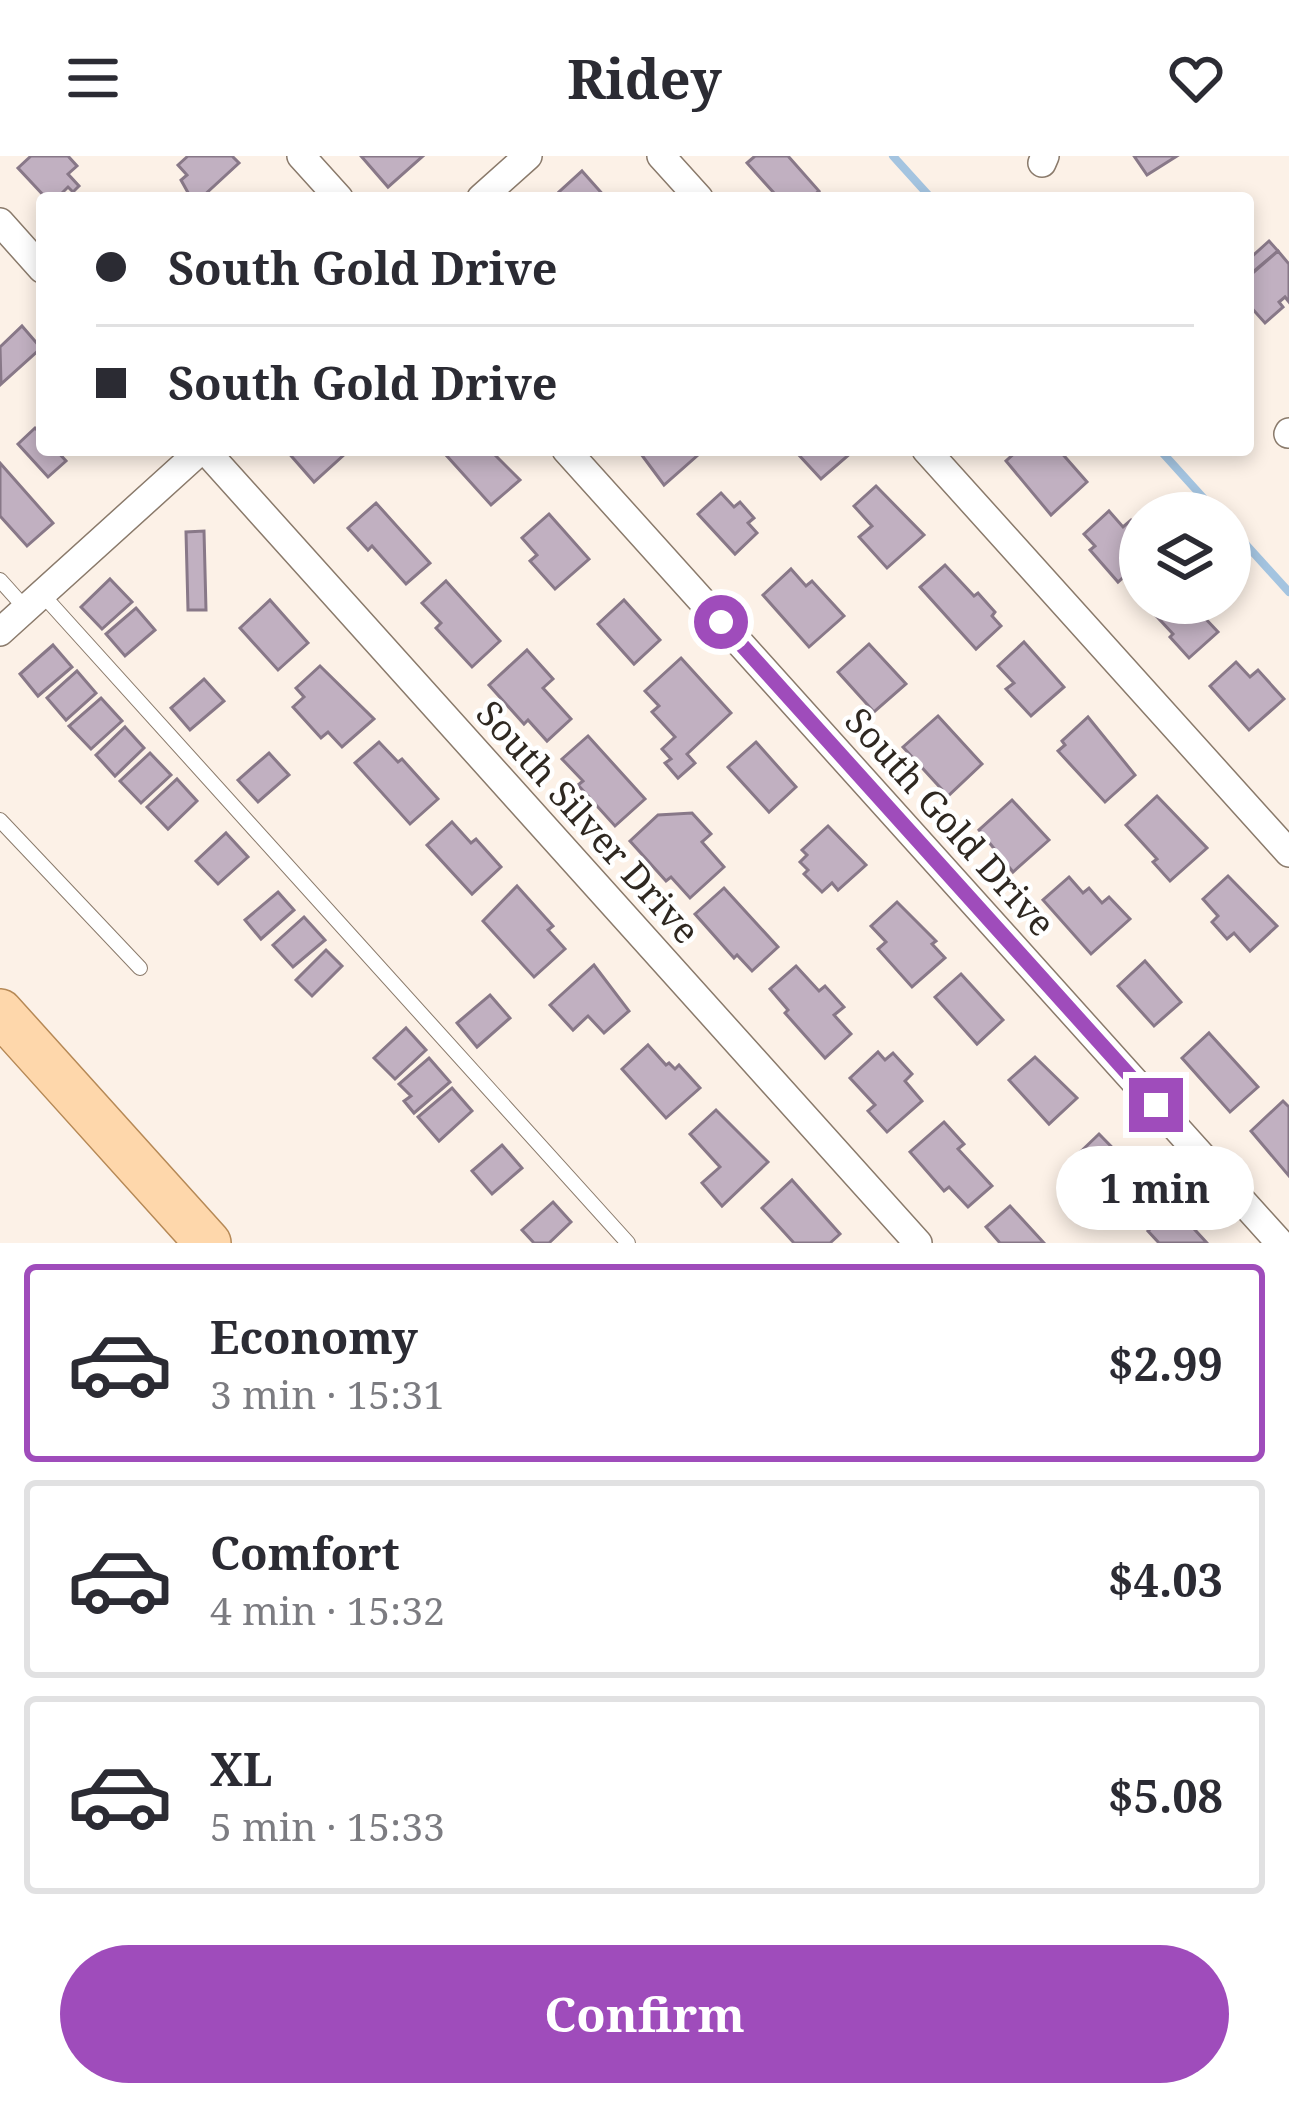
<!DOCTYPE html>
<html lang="en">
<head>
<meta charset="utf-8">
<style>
	:root { --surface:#fff; --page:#f2f2f3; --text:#2b2b33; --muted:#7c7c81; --line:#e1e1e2; --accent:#9f4cbb }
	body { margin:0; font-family:"Noto Serif",serif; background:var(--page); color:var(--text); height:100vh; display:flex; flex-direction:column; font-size:45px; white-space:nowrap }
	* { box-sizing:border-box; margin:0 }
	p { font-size:39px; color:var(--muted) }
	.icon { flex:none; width:66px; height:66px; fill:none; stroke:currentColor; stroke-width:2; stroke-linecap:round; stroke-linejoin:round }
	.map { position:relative; height:1087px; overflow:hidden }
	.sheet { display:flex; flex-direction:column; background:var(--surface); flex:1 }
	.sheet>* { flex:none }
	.banner { position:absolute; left:36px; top:36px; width:1218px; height:264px; border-radius:12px; box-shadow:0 6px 18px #0003; display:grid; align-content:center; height:264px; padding:0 60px; background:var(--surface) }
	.fabs { position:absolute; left:1119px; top:336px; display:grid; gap:24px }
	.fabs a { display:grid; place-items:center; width:132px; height:132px; border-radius:50%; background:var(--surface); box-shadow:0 6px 18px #0003; font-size:60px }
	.end { position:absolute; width:54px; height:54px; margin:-27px; border:15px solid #9f4cbb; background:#fff; box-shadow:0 0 0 6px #fff }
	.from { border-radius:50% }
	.bubble { position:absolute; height:84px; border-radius:42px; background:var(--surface); box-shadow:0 6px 18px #0003; font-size:39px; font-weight:700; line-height:84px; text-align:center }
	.banner b { display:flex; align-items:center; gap:42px; height:114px; font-size:45px }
	.banner b+b { border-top:3px solid var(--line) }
	.banner i { width:30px; height:30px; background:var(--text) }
	ul { padding:21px 0 0; list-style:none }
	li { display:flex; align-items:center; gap:36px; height:198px; margin:0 24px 18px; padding:0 36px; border:6px solid var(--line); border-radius:12px }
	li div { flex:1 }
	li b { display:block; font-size:45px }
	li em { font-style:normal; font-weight:700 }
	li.selected { border-color:var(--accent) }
	li>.icon { width:108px; height:108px; stroke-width:1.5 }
	.primary-button { display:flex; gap:24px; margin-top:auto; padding:24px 60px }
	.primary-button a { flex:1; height:138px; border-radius:72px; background:var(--accent); color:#fff; font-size:48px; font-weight:700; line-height:138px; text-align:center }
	header { display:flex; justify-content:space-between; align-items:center; height:156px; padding:0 60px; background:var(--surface); font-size:54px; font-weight:700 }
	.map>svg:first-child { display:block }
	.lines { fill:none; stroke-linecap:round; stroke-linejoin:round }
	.stream { stroke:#a4c4e0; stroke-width:8 }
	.building { fill:#c1b0c1; stroke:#887888; stroke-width:3 }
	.service-casing { stroke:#8a7a6b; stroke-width:16 }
	.minor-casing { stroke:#8a7a6b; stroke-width:30 }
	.primary-casing { stroke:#b68956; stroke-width:48 }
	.service { stroke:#fff; stroke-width:14 }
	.minor { stroke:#fff; stroke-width:27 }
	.primary { stroke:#fed7ab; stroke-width:45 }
	.route { stroke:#9f4cbb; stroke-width:15 }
	.labels { text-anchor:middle; stroke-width:9; stroke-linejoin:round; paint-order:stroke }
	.street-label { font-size:36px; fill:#2f2821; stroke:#fff }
</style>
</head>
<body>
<header><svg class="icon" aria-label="menu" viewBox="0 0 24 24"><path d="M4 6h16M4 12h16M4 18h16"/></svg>Ridey<svg class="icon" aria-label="heart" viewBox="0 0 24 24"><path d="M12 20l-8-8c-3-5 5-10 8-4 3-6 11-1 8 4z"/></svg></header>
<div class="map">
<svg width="1289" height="1087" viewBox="0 0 1289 1087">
	<rect width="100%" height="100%" fill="#fcf1e7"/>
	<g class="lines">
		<!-- stream -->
		<g class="stream">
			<path d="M893,0L931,42"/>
			<path d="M1160,294L1217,357"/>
			<path d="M1230,371L1289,436"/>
		</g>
	</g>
	<!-- building -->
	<g class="building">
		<path d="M31,0H68L77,10L68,18L79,30L73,36L68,31L63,36L68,42H46L18,12Z"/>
		<path d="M188,0H232L239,7L201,42H191L181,24L187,19L178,9Z"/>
		<path d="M361,0H423L388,31Z"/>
		<path d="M755,0H788L819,35L811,42H773L774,37L747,7Z"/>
		<path d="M1134,0H1177L1147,19Z"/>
		<path d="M582,15L606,42H564L559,36Z"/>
		<path d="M1269,85L1278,95L1253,116L1248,104Z"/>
		<path d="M1278,95L1289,108V146L1285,141L1279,146L1283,151L1265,167L1248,148V121Z"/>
		<path d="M22,170L41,192L1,228L0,191Z"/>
		<path d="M35,272L42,279V294H56L66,305L48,321L18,288Z"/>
		<path d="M286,294H343L346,297L314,326Z"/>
		<path d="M451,294H490L520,324L491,349L446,299Z"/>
		<path d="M638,294H693L698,299L664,329Z"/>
		<path d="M800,294H848L851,297L821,323L797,297Z"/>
		<path d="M1018,294H1059L1087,326L1051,359L1006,305Z"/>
		<path d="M0,307L53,367L27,390L0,360Z"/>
		<path d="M876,330L924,379L887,412L859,381L872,370L854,350Z"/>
		<path d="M721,337L734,351L740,346L754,362L748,367L757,377L735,398L698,358Z"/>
		<path d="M376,347L430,407L406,428L372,390L368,394L348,372Z"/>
		<path d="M1109,355L1123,371L1131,364L1140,374V406L1118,426L1090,394L1095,390L1084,378Z"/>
		<path d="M549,358L589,403L555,433L530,405L537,399L522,382Z"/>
		<path d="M204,375L206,454H188L186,376Z"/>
		<path d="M945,409L974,440L978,437L995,456L992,460L1001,470L976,493L920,431Z"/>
		<path d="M791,413L806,430L812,425L844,460L809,491L763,439Z"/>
		<path d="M110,423L132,446L102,473L81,451Z"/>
		<path d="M446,425L500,485L472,511L436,472L441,467L422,447Z"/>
		<path d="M270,444L308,487L278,514L240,472Z"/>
		<path d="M624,444L660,484L634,508L598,468Z"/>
		<path d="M1149,447H1201L1208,454L1202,459L1218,476L1189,502L1170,481L1173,478L1146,449Z"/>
		<path d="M136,452L155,474L125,500L106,478Z"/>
		<path d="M1024,486L1064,531L1031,560L1006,533L1014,527L998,510Z"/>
		<path d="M869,488L906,528L874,556L838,516Z"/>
		<path d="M53,489L72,511L38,540L20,518Z"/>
		<path d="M527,494L553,523L543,532L571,563L547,585L528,564L524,568L489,529Z"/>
		<path d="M681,502L731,557L687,598L695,607L678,622L665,607L671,603L662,593L675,581L652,556L659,550L645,535Z"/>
		<path d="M1236,506L1250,521L1258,514L1284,543L1249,574L1210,530Z"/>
		<path d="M320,510L374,563L342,591L328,576L321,582L293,551L304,541L296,532Z"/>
		<path d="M77,515L96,537L66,564L47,542Z"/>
		<path d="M204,523L224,545L190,574L171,552Z"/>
		<path d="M101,542L122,565L91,593L69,570Z"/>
		<path d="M938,560L982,608L948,640L903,591Z"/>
		<path d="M1088,561L1135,619L1105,646L1058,595L1065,589L1062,585Z"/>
		<path d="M125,571L144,592L115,620L96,599Z"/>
		<path d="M588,580L645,643L615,670L578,629L583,625L562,603Z"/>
		<path d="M379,586L398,606L402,603L438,643L410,668L355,607Z"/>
		<path d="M756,586L796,631L769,656L728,611Z"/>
		<path d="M150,597L171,619L141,647L120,625Z"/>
		<path d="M269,597L289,619L258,646L238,624Z"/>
		<path d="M177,623L197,645L168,673L147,651Z"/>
		<path d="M1157,640L1207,692L1170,725L1153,706L1157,703L1126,669Z"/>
		<path d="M1012,644L1049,684L1013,716L979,674Z"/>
		<path d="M692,657L711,678L702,686L724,711L690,742L671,721L666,725L630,685L658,659Z"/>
		<path d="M452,666L471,687L476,683L501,711L472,738L427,689Z"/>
		<path d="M828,670L866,709L838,734L832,727L822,736L804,718L808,714L800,706L807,699L802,694Z"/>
		<path d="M226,677L248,701L218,728L196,705Z"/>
		<path d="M1228,720L1277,770L1250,795L1234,777L1227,783L1212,766L1218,760L1203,743Z"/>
		<path d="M1069,721L1083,737L1089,732L1102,747L1109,741L1130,763L1091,798L1043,744Z"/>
		<path d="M517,730L553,770L548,774L565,793L534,821L483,765Z"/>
		<path d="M724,732L778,791L752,815L737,799L734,802L695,758Z"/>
		<path d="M278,736L294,754L261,783L245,764Z"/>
		<path d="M897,746L936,785L932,788L945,802L912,831L878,793L886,786L871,770Z"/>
		<path d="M304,761L325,784L293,811L273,789Z"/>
		<path d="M326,794L342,810L312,840L296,824Z"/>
		<path d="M1145,805L1181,846L1154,870L1118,830Z"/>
		<path d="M594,809L629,855L604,877L588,860L573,874L550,849Z"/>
		<path d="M796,810L819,835L825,830L844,851L834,859L851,878L825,902L785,857L788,854L770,833Z"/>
		<path d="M961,818L1003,864L977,888L935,841Z"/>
		<path d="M490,839L510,862L477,891L457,867Z"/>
		<path d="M406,872L426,894L395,923L374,902Z"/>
		<path d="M1209,877L1258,931L1230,956L1182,902Z"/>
		<path d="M648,889L666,909L669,907L675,913L679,909L700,932L666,962L622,913Z"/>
		<path d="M878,896L885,904L893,897L912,918L905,925L922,945L887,976L868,955L875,949L850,922Z"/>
		<path d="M1035,901L1077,942L1049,968L1009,924Z"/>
		<path d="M429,902L450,926L414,957L404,945L411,940L399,928Z"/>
		<path d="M452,932L472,955L439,985L418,961Z"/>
		<path d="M1283,945L1289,951V1020L1251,975Z"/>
		<path d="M716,954L768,1006L722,1050L702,1027L720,1011L690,978Z"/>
		<path d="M944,966L964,988L958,993L992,1030L968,1051L949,1031L944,1035L910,996Z"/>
		<path d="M1099,978L1148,1028L1120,1053L1074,1002Z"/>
		<path d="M502,989L522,1012L492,1038L472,1015Z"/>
		<path d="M792,1024L840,1078L830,1087H794L762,1052Z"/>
		<path d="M553,1046L571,1066L549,1087H534L522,1074Z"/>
		<path d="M1010,1050L1044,1087H1000L986,1071Z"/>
		<path d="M1172,1053L1183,1061L1207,1087H1159L1148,1075Z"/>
	</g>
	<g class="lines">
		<defs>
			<g id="service">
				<path d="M0,424L26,453"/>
				<path d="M42,438L628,1087"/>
				<path d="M0,664L140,812"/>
			</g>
			<g id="minor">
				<path d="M301,0L339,42"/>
				<path d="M661,0L699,42"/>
				<path d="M1042,7L1045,0"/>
				<path d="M481,42L528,0"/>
				<path d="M0,66L42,113"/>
				<path d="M1288,278L1289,276"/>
				<path d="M205,294L918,1087"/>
				<path d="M566,294L1280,1087"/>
				<path d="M926,294L1289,697"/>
				<path d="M0,476L201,294"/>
			</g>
			<path id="primary" d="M0,856L208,1087"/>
		</defs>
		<!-- service casing -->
		<use href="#service" class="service-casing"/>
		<!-- minor casing -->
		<use href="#minor" class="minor-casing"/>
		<!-- primary casing -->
		<use href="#primary" class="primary-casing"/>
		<!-- service -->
		<use href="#service" class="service"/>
		<!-- minor -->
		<use href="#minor" class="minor"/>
		<!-- primary -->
		<use href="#primary" class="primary"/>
	</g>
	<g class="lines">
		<!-- route -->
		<path class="route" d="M721,466L1156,949"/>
	</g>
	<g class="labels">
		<!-- street labels -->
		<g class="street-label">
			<text transform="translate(588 666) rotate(48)" y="13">South Silver Drive</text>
			<text transform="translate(950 666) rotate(48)" y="13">South Gold Drive</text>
		</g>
	</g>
</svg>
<div class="fabs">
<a><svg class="icon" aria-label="layers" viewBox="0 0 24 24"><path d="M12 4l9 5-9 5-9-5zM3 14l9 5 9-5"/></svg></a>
</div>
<i class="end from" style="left:721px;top:466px"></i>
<i class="end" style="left:1156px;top:949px"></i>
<div class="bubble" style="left:1056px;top:990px;width:198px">1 min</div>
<div class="banner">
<b><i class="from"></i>South Gold Drive</b>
<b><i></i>South Gold Drive</b>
</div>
</div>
<section class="sheet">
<ul>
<li class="selected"><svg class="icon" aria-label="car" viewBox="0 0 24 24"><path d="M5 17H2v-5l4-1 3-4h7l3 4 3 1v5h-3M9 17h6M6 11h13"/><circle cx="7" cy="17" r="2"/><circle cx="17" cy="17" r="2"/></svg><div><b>Economy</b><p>3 min · 15:31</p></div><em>$2.99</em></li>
<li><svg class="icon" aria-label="car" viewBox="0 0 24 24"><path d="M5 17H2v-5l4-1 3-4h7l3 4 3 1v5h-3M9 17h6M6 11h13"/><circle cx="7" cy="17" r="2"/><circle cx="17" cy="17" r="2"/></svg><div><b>Comfort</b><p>4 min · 15:32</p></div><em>$4.03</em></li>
<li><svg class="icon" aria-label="car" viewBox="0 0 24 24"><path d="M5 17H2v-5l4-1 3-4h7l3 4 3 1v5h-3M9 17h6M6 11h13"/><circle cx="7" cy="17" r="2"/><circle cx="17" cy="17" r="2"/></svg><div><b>XL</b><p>5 min · 15:33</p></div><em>$5.08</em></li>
</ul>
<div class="primary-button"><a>Confirm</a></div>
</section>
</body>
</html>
